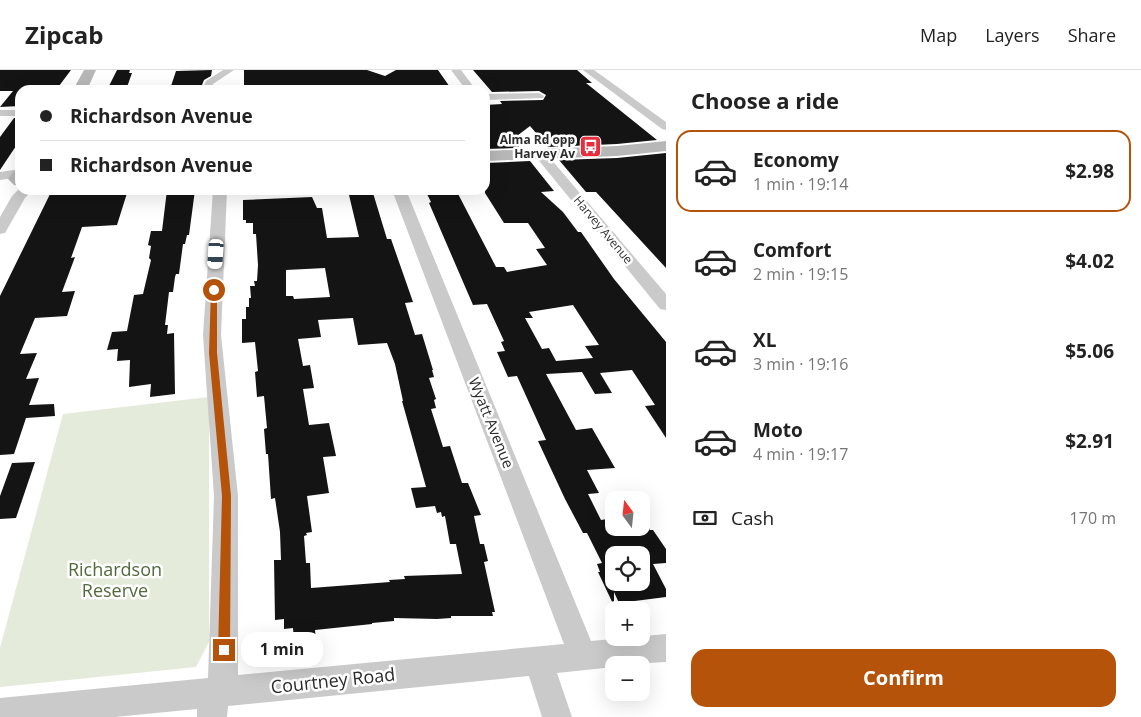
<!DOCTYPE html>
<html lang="en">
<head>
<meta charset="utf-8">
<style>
	:root { --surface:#fff; --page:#f2f2f2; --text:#222; --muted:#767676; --line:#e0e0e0; --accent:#b45309 }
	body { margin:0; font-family:"Open Sans",sans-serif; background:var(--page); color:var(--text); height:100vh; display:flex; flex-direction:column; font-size:19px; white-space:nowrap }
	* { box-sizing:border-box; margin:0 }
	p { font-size:16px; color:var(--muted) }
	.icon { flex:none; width:28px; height:28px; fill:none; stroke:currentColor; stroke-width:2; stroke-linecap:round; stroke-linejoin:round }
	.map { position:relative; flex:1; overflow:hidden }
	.side { display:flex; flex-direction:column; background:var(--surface); width:475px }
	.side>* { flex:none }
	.hud { position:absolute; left:15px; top:15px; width:475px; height:110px; border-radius:15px; box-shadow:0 5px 20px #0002; display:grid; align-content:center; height:110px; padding:0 25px; background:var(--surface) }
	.needle { width:32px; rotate:345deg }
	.buttons { position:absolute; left:605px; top:421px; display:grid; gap:10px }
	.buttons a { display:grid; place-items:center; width:45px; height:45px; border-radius:10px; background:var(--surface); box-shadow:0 5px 20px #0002; font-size:25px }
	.end { position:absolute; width:22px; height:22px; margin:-11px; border:6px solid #b45309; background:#fff; box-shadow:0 0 0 2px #fff }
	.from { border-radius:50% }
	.bubble { position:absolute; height:35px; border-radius:15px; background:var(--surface); box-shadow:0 5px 20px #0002; font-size:16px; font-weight:700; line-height:35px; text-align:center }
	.car { position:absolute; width:15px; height:30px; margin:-15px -8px; border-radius:6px; box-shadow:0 0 4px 1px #0007; background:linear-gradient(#fff 24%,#345 0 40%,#fff 0 76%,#345 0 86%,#fff 0) }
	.hud b { display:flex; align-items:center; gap:18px; height:48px; font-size:19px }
	.hud b+b { border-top:1px solid var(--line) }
	.hud i { width:12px; height:12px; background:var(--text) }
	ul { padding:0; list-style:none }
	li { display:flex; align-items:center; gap:15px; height:82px; margin:0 10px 8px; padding:0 15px; border:2px solid transparent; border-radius:15px }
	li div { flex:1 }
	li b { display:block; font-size:19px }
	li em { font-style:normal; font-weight:700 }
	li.current { border-color:var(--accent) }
	li>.icon { width:45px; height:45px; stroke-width:1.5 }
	h2 { padding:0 25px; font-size:22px; line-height:60px }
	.pay { display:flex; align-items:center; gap:12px; height:55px; padding:0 25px; font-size:19px }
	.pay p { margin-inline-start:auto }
	.button { display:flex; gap:10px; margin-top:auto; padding:10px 25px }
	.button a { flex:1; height:58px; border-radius:15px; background:var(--accent); color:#fff; font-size:20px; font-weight:700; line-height:58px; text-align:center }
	header { display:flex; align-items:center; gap:30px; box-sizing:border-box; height:70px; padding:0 25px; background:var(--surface); border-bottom:1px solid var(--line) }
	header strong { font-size:24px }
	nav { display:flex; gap:28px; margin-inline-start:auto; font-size:18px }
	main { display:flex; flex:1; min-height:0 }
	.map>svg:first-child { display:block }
	.green { fill:#e4ebdb }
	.building { fill:#141414; fill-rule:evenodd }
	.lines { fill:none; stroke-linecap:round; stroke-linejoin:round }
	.minor { fill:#cacaca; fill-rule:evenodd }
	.secondary { fill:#b7b7b7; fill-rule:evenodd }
	.route { fill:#b45309 }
	.labels { text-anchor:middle; stroke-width:5; stroke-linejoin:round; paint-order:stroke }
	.far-poi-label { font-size:12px; font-weight:bold; fill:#2d2d2d; stroke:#fff; text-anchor:end }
	.far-street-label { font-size:12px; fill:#2d2d2d; stroke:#fff }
	.street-label { font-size:15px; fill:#2d2d2d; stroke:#fff }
	.near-park-label { font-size:18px; fill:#51693b; stroke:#fff }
	.near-street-label { font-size:18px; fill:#2d2d2d; stroke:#fff }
</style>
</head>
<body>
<header>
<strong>Zipcab</strong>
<nav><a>Map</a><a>Layers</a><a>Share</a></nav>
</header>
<main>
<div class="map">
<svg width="666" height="647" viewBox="0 0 666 647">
	<rect width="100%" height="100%" fill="#fff"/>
	<!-- green -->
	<path class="green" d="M209,327V572L196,597L0,617V578L63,344Z"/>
	<!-- building -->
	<g class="building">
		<path d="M0,0H71L56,20H20V36L0,37L13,21H0Z"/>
		<path d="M117,0H130L129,3H132L127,17H124L123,20H107Z"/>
		<path d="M212,0L211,6L204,10L200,20H180L181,16H171L176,1Z"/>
		<path d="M244,0H367L385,6L396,0H438L452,20H244Z"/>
		<path d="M473,0H577L592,13H586L657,70L617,74L548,77L530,56L513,69L520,78L485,79V35L502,34L500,31L543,30L546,25L539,21L492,22Z"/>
		<path d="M14,48H20V70L0,100V67Z"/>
		<path d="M666,83V198L596,122H586L559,90L617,88Z"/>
		<path d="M530,91L554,121L541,122L563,142L578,162H581L614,209L666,272V368L645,336L655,335L632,300L600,303L612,323L595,324L582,302L546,304L576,360L592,358L615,398L587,400L599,423L588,424L601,450L613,448L614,458H649L650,460H653L666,479V493L653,494L666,519V527L619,533L614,522V536L598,502H600L597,494L602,493L587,463H583L565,429L538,371L546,370L517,306L508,307L497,282L505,281L501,272L504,271L487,234L473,235L429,133L431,132L425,120H456L496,197H504L507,202L547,195L536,179L545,178L528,153H504L485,123V93ZM573,235L599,275L585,276L593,288L556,291L549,278L542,279L525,248H533L529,242ZM641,482V512H614V485Z"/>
		<path d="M52,120H128L117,155L82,157L71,188L75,187L62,222L75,221L67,246L35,248L20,284L37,283L26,309L39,308L29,335L54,334L55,346L26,348L14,384L0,385V226Z"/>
		<path d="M167,120H195L189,165H187L185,174H183L179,204H176L175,207L173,222H169L165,255H168L167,264L174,263L175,324L150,327L151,314L129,317L130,290L117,291L118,279L107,280L112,262L127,261L134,225L143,224L151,190L149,188L151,176L148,175L151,161H162Z"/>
		<path d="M373,123L387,169H391L413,232L405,233L415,265L422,264L433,300H432L434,307L429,308L436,329L434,330L436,338L431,339L443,377L450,376L462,413H468L481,445L474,446L480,474H484L488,491L484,492L495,542H492L493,546H451V548L437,549L394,548V551L372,553V554L315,560L316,570L294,572L293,558L284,559V549L275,550L274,490H281L280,462L275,428L271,429L268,384H266L264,359L267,358L264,326L257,327L255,302L258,301L255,272L242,273V249H246V237H249V228H251L250,216H255L254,211H257L258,195L256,164H253V153H246V150H243V130L312,127L317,138H322L327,168L359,167L349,125ZM325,198L330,227L294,229L293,226H286V200ZM353,248L358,275L387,273L395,294L403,331H402L426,417L411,418L416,438L435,436L437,443L441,442L442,447L445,446L450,474H456L462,504L404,506L405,509L389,510L390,512L311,518L310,493H306L304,466L307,465L306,463L312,462L307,426L329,423L323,387L336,386L329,353L309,355L303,319L314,318L310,295L303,296L298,269L321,267L318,250Z"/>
		<path d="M35,392L16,448L0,449V426L12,393Z"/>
	</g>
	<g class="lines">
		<!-- minor -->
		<g class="minor">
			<path d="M223,0H234L213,14L212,20H202L206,11Z"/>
			<path d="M451,0H461L476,20H466Z"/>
			<path d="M583,0H594L666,52V60L662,59Z"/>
			<path d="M539,23L544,26L543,28L485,30V24Z"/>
			<rect x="0" y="40" width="20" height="6"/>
			<path d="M540,80L544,81L666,224V240L660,239L536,87L534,84L536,81Z"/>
			<path d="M20,99V107L0,110V102Z"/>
			<path d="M20,118V120H32L25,128L5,163L0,164V147L12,126Z"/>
			<path d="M213,120H227L221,265L238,426V605L564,574L392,120H406L591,571L666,564V592L614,595V597L557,603L572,647H542L529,606L228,636L227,647H197V639L115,647H0V628L208,608L214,426L203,265Z"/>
		</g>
		<!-- secondary -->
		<g class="secondary">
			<path d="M84,0H96L87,20H73Z"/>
			<path d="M666,71V81L617,86L485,91V81L617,76Z"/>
			<path d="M20,100V116L14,115L8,109L14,101Z"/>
		</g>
	</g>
	<!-- route -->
	<path class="route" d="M211,219L217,220V283L231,426L230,580L228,584L224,585L220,584L218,580L222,426L209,283Z"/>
	<!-- icons -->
	<defs>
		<symbol id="bus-square" viewBox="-11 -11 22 22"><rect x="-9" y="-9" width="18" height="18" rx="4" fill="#e62e3c" stroke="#fff"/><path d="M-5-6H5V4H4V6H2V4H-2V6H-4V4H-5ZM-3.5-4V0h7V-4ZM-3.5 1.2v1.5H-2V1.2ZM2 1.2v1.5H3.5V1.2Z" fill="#fff"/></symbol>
	</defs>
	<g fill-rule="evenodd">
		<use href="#bus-square" x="578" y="64" width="25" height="25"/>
	</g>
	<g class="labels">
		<!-- far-poi labels -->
		<g class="far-poi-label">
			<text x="575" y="74">Alma Rd opp<tspan x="575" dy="14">Harvey Av</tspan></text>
		</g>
		<!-- far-street labels -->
		<g class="far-street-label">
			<text transform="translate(603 160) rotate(50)" y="4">Harvey Avenue</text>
		</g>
		<!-- street labels -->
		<g class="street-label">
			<text transform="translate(491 353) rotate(68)" y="5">Wyatt Avenue</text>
		</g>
		<!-- near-park labels -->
		<g class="near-park-label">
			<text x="115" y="506">Richardson<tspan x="115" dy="21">Reserve</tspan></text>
		</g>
		<!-- near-street labels -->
		<g class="near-street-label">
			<text transform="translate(333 611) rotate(-6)" y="6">Courtney Road</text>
		</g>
	</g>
</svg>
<div class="buttons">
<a><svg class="needle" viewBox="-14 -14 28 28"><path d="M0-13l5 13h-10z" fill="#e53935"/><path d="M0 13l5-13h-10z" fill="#767676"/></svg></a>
<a><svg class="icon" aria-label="locate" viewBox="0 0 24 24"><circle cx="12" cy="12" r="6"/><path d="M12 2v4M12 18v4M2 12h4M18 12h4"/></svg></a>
<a>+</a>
<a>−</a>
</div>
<i class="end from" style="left:214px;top:220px"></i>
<i class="end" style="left:224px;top:580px"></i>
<div class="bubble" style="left:241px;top:562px;width:82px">1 min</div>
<i class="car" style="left:216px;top:184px;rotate:184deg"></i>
<div class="hud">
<b><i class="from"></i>Richardson Avenue</b>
<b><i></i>Richardson Avenue</b>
</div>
</div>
<section class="side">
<h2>Choose a ride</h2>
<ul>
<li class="current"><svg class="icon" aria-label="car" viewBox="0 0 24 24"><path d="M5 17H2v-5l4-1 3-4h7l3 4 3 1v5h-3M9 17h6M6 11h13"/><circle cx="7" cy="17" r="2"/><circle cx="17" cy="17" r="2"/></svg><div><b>Economy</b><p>1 min · 19:14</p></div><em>$2.98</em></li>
<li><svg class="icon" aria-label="car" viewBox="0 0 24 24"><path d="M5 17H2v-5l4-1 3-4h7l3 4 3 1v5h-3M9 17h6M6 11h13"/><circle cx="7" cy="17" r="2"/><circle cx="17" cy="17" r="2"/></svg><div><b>Comfort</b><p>2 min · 19:15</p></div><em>$4.02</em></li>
<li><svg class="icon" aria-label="car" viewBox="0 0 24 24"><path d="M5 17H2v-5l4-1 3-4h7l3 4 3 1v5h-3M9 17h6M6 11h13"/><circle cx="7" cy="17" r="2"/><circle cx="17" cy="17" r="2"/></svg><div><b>XL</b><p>3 min · 19:16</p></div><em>$5.06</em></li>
<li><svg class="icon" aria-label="car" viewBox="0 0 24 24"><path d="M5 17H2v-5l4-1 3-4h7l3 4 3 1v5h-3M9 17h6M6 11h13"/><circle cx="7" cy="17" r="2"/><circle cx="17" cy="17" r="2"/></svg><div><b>Moto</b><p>4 min · 19:17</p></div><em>$2.91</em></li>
</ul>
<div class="pay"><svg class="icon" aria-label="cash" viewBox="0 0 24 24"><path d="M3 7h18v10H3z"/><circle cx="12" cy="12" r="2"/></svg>Cash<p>170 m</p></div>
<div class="button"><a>Confirm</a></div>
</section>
</main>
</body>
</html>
